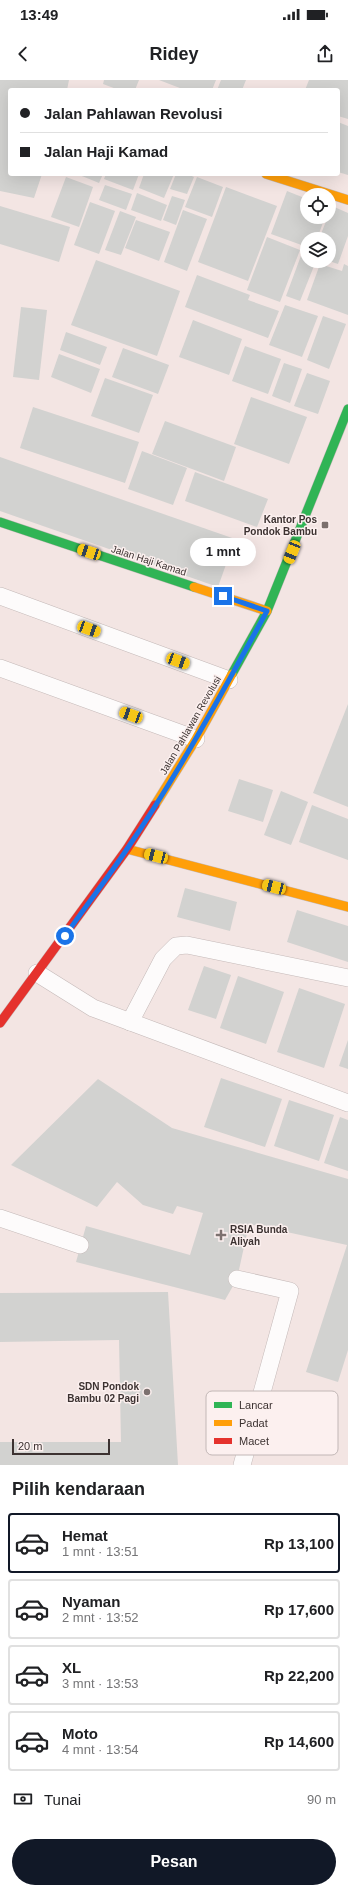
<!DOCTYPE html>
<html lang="id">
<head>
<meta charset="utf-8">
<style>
	:root { --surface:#fff; --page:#f2f2f2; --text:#202124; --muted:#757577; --line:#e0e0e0; --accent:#111827 }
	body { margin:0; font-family:Helvetica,sans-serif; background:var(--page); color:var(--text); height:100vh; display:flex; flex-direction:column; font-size:15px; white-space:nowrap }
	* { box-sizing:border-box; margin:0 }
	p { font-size:13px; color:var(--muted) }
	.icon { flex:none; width:22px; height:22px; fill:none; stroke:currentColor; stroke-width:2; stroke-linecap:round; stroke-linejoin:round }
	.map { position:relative; height:1385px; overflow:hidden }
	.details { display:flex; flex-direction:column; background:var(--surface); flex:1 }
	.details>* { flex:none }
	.banner { position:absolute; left:8px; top:8px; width:332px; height:88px; border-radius:4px; box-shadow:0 4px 16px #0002; display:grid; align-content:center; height:88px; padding:0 12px; background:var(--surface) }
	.controls { position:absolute; left:300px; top:108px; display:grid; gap:8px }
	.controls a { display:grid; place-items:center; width:36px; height:36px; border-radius:50%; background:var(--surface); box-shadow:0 4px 16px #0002; font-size:20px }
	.scale { position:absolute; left:12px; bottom:10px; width:98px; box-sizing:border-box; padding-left:4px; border:2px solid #3c3231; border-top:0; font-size:11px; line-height:14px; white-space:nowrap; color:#3c3231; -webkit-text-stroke:3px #fcf0ef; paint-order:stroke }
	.end { position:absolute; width:18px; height:18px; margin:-9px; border:5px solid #1a73e8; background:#fff; box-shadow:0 0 0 2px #fff }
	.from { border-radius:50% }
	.bubble { position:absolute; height:28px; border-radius:14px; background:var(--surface); box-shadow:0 4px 16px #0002; font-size:13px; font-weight:700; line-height:28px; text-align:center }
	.car { position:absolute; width:12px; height:24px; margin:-12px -6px; border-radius:5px; box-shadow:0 0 3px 1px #0007; background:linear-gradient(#f5c518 24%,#345 0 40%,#f5c518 0 76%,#345 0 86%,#f5c518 0) }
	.banner b { display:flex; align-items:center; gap:14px; height:38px; font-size:15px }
	.banner b+b { border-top:1px solid var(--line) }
	.banner i { width:10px; height:10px; background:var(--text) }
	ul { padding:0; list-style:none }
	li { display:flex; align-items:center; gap:12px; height:60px; margin:0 8px 6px; padding:0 4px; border:2px solid var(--line); border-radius:4px }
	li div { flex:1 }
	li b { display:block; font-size:15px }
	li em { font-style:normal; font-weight:700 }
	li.current { border-color:var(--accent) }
	li>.icon { width:36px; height:36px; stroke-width:1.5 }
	h2 { padding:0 12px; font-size:18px; line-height:48px }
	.pay { display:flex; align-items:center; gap:10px; height:44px; padding:0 12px; font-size:15px }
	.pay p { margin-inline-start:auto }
	.cta { display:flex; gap:8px; margin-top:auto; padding:8px 12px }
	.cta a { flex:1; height:46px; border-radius:24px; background:var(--accent); color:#fff; font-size:16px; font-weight:700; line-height:46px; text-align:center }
	.status { display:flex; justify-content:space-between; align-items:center; height:28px; padding:0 20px; background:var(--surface); direction:ltr }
	.status svg { height:11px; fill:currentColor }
	header { display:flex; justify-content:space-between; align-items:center; height:52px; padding:0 12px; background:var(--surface); font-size:18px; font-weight:700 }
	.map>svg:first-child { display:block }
	.building { fill:#d2d2d0 }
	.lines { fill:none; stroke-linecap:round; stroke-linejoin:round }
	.lane-casing { stroke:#c4b9b8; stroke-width:18 }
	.fast-casing { stroke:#c4b9b8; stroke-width:10 }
	.slow-casing { stroke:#c4b9b8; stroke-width:10 }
	.jam-casing { stroke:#c4b9b8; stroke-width:10 }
	.lane { stroke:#fdfbfb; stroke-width:17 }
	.fast { stroke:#30b455; stroke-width:9 }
	.slow { stroke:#ff9f0a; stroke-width:9 }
	.jam { stroke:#e5322d; stroke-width:9 }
	.route { stroke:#1a73e8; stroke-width:5 }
	.poi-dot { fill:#7c716f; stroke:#fcf0ef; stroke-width:1.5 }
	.labels { text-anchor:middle; stroke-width:3; stroke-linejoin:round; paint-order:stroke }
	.poi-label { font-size:10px; font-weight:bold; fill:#3c3231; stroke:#fcf0ef; text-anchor:end }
	.street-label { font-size:10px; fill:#3c3231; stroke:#fcf0ef }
	.key { fill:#fcf0ef; stroke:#c2b7b6; stroke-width:1 }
	.key-label { font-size:11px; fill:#3c3231 }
</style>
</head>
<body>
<div class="status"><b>13:49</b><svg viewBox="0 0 49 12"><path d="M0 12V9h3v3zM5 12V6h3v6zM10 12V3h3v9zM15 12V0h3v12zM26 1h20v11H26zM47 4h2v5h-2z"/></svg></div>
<header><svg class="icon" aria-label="back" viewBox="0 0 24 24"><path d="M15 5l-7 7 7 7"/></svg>Ridey<svg class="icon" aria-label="share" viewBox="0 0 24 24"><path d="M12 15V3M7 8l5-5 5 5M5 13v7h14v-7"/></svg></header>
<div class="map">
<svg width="348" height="1385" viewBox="0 0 348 1385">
	<rect width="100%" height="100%" fill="#f3e5e3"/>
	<!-- building -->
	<g class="building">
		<path d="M0,0H69L67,10H10V94H42L34,118L0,111Z"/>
		<path d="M104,0H139L135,10H119L103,4Z"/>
		<path d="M159,0H216L212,10H185Z"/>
		<path d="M221,0H246L242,10H217Z"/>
		<path d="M309,0H348V39L338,36V10H305Z"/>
		<path d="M338,42L348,46V95L338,92Z"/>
		<path d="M77,94H103L99,103Z"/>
		<path d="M106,94H139L133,110L104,99Z"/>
		<path d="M144,94H174L164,118L139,108Z"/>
		<path d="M176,94H187L194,97L187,114L170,109Z"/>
		<path d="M66,97L93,107L79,147L51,137Z"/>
		<path d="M197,97L223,107L212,137L185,127Z"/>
		<path d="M105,105L132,114L126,130L99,120Z"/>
		<path d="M226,107L277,126L248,201L198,182Z"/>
		<path d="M287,111L307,119V137H325L317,159H307V167L271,154Z"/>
		<path d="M137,113L167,125L161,141L131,130Z"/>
		<path d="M172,116L185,120L176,145L163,140Z"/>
		<path d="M90,122L115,131L99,174L74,165Z"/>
		<path d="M0,126L70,147L59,182L0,164Z"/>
		<path d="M332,126L348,133V156L338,184L329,181V159H319Z"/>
		<path d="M183,130L207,139L187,191L164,182Z"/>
		<path d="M120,131L136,137L121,175L105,170Z"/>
		<path d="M136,140L170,152L159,181L125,168Z"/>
		<path d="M267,157L300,170L280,222L247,210Z"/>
		<path d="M302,173L307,175V181H316L300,221L286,216Z"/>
		<path d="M96,180L180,211L157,276L71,245Z"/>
		<path d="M320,184L342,191L344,184L348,186V235L307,220Z"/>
		<path d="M197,195L250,215L248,220L279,231L268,258L185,227Z"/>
		<path d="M285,225L318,236L302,277L269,265Z"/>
		<path d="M21,227L47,230L39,300L13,297Z"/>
		<path d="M323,236L346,244L329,289L307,280Z"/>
		<path d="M193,240L242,259L229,295L179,277Z"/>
		<path d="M66,252L107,267L100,285L60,270Z"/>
		<path d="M245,266L281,279L268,314L232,301Z"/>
		<path d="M123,268L169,285L158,314L112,297Z"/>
		<path d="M59,274L100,289L91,313L51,297Z"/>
		<path d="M284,283L302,289L290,323L272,316Z"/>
		<path d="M307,293L330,301L318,334L294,326Z"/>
		<path d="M105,298L153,315L139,353L91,336Z"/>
		<path d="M251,317L307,337L289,384L234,364Z"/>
		<path d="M33,327L139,362L125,403L20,368Z"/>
		<path d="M165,341L236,367L224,401L152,374Z"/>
		<path d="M142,371L187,388L173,425L128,409Z"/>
		<path d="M0,377L235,459L218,507L0,431Z"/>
		<path d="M195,392L268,419L257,447L185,421Z"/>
		<path d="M348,624V727L313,713Z"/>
		<path d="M239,699L273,710L263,742L228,731Z"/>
		<path d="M281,711L308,722L291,765L264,755Z"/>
		<path d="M312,725L348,739V780L299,762Z"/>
		<path d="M185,808L237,822L230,851L177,837Z"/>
		<path d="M297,830L348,846V882L287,862Z"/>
		<path d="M204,886L231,895L216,939L188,930Z"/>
		<path d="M238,896L284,912L266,964L220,948Z"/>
		<path d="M299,908L345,924L324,988L277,972Z"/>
		<path d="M348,960V989L339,986Z"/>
		<path d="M221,998L282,1019L265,1067L204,1047Z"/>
		<path d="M98,999L172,1048L348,1099V1270L338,1302L306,1292L347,1165L249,1144L237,1199L225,1220L76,1182L86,1146L190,1175L203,1133L177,1126L173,1134L143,1125L117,1102L97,1127L11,1085Z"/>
		<path d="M289,1020L334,1035L319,1081L274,1066Z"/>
		<path d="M340,1037L348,1040V1091L324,1083Z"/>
		<path d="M168,1212L178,1385H0V1362H121L119,1260L0,1262V1213Z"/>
	</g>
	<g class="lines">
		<defs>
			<g id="lane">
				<path d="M0,516L229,600"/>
				<path d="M0,588L196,659"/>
				<path d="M37,893L93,928L348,1023"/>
				<path d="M130,942L163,879L176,866L187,865L348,898"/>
				<path d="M0,1138L80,1165"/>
				<path d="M237,1199L290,1211L242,1385"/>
			</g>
			<g id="fast">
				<path d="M0,442L194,507"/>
				<path d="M232,594L267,531L348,329"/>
			</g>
			<g id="slow">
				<path d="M266,94L348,120"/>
				<path d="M194,507L267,531"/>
				<path d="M155,725L196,659L232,594"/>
				<path d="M127,769L348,827"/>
			</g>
			<path id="jam" d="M0,943L127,769L155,725"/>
		</defs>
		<!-- lane casing -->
		<use href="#lane" class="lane-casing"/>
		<!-- fast casing -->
		<use href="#fast" class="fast-casing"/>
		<!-- slow casing -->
		<use href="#slow" class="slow-casing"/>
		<!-- jam casing -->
		<use href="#jam" class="jam-casing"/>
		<!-- lane -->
		<use href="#lane" class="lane"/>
		<!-- fast -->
		<use href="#fast" class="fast"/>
		<!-- slow -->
		<use href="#slow" class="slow"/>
		<!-- jam -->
		<use href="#jam" class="jam"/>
	</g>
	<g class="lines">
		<!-- route -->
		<path class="route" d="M65,856C85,827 107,799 127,769C179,693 223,611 267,531L223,516"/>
	</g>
	<!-- markers -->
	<g class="poi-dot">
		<rect x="321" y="441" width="8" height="8" rx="2"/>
		<path d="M219 1149h4v4h4v4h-4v4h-4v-4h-4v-4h4z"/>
		<circle cx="147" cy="1312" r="4"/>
	</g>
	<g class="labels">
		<!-- poi labels -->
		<g class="poi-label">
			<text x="317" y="443">Kantor Pos<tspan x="317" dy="12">Pondok Bambu</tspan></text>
			<text x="230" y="1153" text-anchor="start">RSIA Bunda<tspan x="230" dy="12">Aliyah</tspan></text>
			<text x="139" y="1310">SDN Pondok<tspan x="139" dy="12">Bambu 02 Pagi</tspan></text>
		</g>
		<!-- street labels -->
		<g class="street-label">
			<text transform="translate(149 480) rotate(18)" y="4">Jalan Haji Kamad</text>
			<text transform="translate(190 645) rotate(-60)" y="4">Jalan Pahlawan Revolusi</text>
		</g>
	</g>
	<!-- legend -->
	<rect x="206" y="1311" width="132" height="64" rx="6" class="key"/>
	<rect x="214" y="1322" width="18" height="6" fill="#30b455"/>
	<rect x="214" y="1340" width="18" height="6" fill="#ff9f0a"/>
	<rect x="214" y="1358" width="18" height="6" fill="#e5322d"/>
	<g class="key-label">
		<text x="239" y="1329">Lancar</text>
		<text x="239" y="1347">Padat</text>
		<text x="239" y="1365">Macet</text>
	</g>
</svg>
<div class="controls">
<a><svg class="icon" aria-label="locate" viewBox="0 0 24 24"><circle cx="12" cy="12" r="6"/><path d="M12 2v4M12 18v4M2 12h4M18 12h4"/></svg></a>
<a><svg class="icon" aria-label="layers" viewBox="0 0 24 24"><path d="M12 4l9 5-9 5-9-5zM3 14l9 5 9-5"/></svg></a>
</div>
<div class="scale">20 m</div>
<i class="end from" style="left:65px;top:856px"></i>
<i class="end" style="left:223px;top:516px"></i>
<div class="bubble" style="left:190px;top:458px;width:66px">1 mnt</div>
<i class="car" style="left:89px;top:472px;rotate:288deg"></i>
<i class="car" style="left:292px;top:472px;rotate:202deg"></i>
<i class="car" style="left:89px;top:549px;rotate:110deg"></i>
<i class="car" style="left:178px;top:581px;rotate:110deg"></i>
<i class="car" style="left:131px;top:635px;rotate:290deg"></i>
<i class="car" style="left:156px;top:776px;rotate:285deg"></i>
<i class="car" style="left:274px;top:807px;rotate:285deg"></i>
<div class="banner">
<b><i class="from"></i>Jalan Pahlawan Revolusi</b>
<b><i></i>Jalan Haji Kamad</b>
</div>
</div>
<section class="details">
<h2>Pilih kendaraan</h2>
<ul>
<li class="current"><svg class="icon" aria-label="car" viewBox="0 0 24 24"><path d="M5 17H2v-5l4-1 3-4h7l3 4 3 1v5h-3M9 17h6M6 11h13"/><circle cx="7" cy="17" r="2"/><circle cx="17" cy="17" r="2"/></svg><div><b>Hemat</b><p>1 mnt · 13:51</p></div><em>Rp 13,100</em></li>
<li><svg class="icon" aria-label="car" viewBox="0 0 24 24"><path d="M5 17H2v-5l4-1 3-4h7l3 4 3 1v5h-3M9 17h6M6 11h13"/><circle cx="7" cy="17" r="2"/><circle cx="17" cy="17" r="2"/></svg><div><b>Nyaman</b><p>2 mnt · 13:52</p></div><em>Rp 17,600</em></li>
<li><svg class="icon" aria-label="car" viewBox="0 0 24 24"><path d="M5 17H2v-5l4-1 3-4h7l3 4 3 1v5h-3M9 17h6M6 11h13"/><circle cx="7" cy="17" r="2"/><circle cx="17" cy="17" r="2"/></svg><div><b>XL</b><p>3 mnt · 13:53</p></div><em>Rp 22,200</em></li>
<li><svg class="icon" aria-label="car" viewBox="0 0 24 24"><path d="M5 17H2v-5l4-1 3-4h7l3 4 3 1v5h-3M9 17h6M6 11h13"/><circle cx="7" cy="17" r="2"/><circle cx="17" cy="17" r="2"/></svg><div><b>Moto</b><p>4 mnt · 13:54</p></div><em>Rp 14,600</em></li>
</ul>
<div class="pay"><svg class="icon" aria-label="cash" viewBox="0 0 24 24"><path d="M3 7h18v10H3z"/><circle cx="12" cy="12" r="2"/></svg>Tunai<p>90 m</p></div>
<div class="cta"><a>Pesan</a></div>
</section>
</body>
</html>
